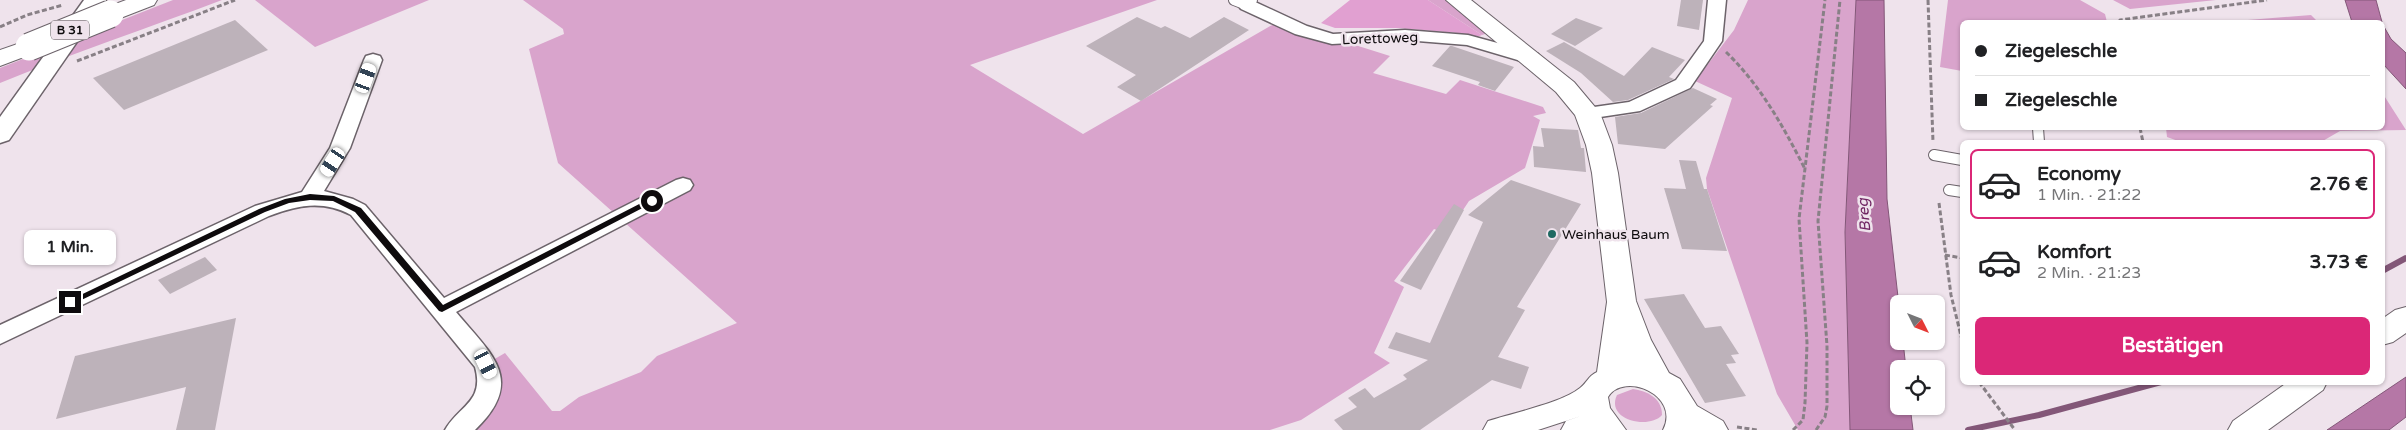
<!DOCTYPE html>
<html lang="de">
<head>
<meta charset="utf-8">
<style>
	:root { --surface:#fff; --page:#f6f6f6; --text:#202124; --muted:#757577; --line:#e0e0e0; --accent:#db2777 }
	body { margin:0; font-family:"Varela Round",sans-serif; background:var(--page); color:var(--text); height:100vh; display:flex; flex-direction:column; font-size:19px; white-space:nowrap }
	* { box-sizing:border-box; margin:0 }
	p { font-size:16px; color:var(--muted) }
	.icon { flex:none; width:28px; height:28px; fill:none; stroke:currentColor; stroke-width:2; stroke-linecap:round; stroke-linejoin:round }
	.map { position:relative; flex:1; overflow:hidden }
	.drawer { position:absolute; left:1960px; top:140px; width:425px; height:245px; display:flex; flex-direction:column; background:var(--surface); border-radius:8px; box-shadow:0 1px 4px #0004 }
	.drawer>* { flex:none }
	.hud { position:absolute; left:1960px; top:20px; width:425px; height:110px; border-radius:8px; box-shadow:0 1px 4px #0004; display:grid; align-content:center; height:110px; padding:0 15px; background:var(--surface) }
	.needle { width:32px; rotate:132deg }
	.tools { position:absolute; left:1890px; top:295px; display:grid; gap:10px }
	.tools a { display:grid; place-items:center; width:55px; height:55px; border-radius:8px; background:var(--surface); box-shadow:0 1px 4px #0004; font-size:25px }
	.end { position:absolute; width:22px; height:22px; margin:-11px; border:6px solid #0e0b0d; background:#fff; box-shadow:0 0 0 2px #fff }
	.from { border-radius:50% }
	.bubble { position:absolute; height:35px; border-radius:8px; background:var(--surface); box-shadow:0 1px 4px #0004; font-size:16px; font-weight:700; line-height:35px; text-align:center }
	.car { position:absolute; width:15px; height:30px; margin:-15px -8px; border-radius:6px; box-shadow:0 0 4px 1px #0007; background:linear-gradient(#fff 24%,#345 0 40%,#fff 0 76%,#345 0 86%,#fff 0) }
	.hud b { display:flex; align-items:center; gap:18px; height:48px; font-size:19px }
	.hud b+b { border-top:1px solid var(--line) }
	.hud i { width:12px; height:12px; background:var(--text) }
	ul { padding:9px 0 0; list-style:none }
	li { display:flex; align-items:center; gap:15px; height:70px; margin:0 10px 8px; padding:0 5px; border:2px solid transparent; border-radius:8px }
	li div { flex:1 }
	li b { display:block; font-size:19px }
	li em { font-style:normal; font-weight:700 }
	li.current { border-color:var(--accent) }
	li>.icon { width:45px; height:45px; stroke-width:1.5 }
	.action { display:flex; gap:10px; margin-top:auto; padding:10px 15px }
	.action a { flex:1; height:58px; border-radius:8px; background:var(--accent); color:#fff; font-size:20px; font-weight:700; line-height:58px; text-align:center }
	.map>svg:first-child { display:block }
	.green { fill:#d9a4cc }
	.forest { fill:#e1a0d1 }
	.water { fill:#b577a6; stroke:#835778 }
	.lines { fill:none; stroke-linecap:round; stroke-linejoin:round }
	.stream { stroke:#835778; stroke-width:6 }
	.building { fill:#bdb2ba }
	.service-casing { stroke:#6c636a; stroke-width:12 }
	.minor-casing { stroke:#6c636a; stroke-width:3 }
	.tertiary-casing { stroke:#6c636a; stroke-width:3 }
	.secondary-casing { stroke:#6c636a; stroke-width:2 }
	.trunk-casing { stroke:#6c636a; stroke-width:2 }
	.path { stroke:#888086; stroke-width:3; stroke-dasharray:5 2.5; stroke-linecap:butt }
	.service { stroke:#fff; stroke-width:10 }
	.minor { fill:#fff; fill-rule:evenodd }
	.tertiary { fill:#fff; fill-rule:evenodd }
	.secondary { fill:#fff; fill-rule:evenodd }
	.trunk { fill:#fff; fill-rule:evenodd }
	.trunk-bridge-casing { stroke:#6c636a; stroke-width:29; stroke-linecap:butt }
	.trunk-bridge { stroke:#fff; stroke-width:27 }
	.route { fill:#0e0b0d }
	.poi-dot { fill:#1e6961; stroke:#efe3ec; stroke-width:2 }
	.labels { text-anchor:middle; stroke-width:5; stroke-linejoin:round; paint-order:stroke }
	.shield { fill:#efe3ec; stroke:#524c50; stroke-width:1 }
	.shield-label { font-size:12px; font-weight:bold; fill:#0e0b0d }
	.street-label { font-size:14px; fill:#0e0b0d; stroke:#efe3ec }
	.poi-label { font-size:14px; fill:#0e0b0d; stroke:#efe3ec; text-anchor:start }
	.water-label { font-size:15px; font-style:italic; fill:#702663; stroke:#efe3ec }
</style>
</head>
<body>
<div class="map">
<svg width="2406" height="430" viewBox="0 0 2406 430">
	<rect width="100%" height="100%" fill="#efe3ec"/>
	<!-- green -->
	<g class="green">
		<path d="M173,0H222C148,28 73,53 0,83V68Z"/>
		<path d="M255,0H429L315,47Z"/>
		<path d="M523,0H1157L970,65L1083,134L1279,21L1390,56L1373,73L1446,94L1460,80L1543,107L1546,113L1533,116L1540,120L1525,168L1469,201L1447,234L1434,229L1394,281L1404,287L1374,353L1390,363L1301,420L1270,430H458L469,422L486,364L505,353L552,411H560L579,397L641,372L657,356L737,323L558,163L529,49L564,34L563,29Z"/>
		<path d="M1428,0H1446L1488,33L1482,35Z"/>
		<path d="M1748,0H1856L1845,232L1850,430H1798L1777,394L1707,189L1706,178L1732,98L1695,81L1734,30Z"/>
		<path d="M1948,0H2080L2105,14L2107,22H1962V71L1940,67Z"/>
		<path d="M2113,0H2216L2130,9Z"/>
		<path d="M2311,15L2318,22H2223Z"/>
		<path d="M2383,94L2406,130L2340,131L2321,142H2181L2167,137L2166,128H2382Z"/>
		<path d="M1633,389C1647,391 1662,398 1662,415C1649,430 1605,420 1617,395Z"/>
	</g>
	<!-- forest -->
	<path class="forest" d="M1350,0H1428L1482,35L1477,37L1458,33L1398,28H1335L1321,23Z"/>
	<!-- water -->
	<g class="water">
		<path d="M1856,0H1884L1887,199L1899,306V341H1903L1906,369H1899V406H1910L1913,430H1850L1845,232Z"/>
		<path d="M2345,0H2376L2382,22H2352Z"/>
		<path d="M2383,25L2391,39L2406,53V89L2383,64Z"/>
		<path d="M2406,377V417L2389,430H2327Z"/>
	</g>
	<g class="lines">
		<!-- stream -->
		<g class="stream">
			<path d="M2382,271L2406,258"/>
			<path d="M1968,430L2039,415L2161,382"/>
		</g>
	</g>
	<!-- building -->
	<g class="building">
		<path d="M1681,0H1703L1699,30L1677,26Z"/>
		<path d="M1137,17L1161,28L1165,26L1190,38L1224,17L1249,30L1141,101L1117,87L1136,75L1086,46Z"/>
		<path d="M1576,18L1603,28L1575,46L1551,34Z"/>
		<path d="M235,20L268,50L124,110L93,78Z"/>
		<path d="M1564,42L1624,76L1652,47L1685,60L1669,77L1674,79L1628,100L1613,102L1581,73L1546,51Z"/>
		<path d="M1450,46H1452L1514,67L1495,91L1478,85L1480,82L1432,66Z"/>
		<path d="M1693,88L1717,99L1710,105L1713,106L1665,149L1618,144L1615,117L1641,113Z"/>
		<path d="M1541,128L1578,130L1581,148H1584L1586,172L1534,167L1533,146L1544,147Z"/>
		<path d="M1679,160L1696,161L1704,189H1707L1727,251L1682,249L1664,188L1686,189Z"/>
		<path d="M1511,180L1581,204L1517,307L1525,310L1498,357L1529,367L1521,389L1492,380L1420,430H1343L1334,420L1357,407L1348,398L1365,388L1374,398L1407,379L1403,375L1428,360L1388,348L1396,332L1430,343L1483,222L1468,215Z"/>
		<path d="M1454,204L1464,210L1421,290L1400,281Z"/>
		<path d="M205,257L217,270L170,294L158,280Z"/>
		<path d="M1684,294L1705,328L1721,326L1739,354L1731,355L1736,363L1726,364L1746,396L1705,403L1644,299Z"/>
		<path d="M236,318L215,430H176L186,387L56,419L75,356Z"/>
	</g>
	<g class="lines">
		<defs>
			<g id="service">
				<path d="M1234,0L1247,5L1252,0"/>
				<path d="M2038,128L2039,142"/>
				<path d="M1934,155L1962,160"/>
				<path d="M1949,190L1962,192"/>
			</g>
			<g id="minor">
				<path d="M1246,0L1253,1L1307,26L1333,34L1405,30L1468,35L1538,54L1540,58L1538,62L1531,64L1467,45L1405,40L1332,44L1295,34L1241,9L1238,5L1241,1Z"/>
				<path d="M1708,0H1726L1722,41L1690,88L1640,111L1587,119L1580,117L1577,113L1580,109L1629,102L1676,80L1704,41Z"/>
				<path d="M373,54L380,56L382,60L350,148L324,191L353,199L365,205L444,298L676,180L683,178L690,180L693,185L690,190L456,312C491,354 527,380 475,430H445C458,406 485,402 475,367L351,215C323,200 298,205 269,216L0,344V325L255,206L302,192L330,148L364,60L366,56Z"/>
			</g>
			<path id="tertiary" d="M84,0H106L9,140L0,143V117Z"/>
			<g id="secondary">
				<path d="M1446,0H1471L1574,82L1600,113L1612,145L1618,173L1636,301L1651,340L1669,373L1680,379L1697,406L1723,421L1728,430H1663C1681,395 1624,371 1608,397L1610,408L1626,430H1561L1566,421L1581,416L1538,430H1483L1488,421C1512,413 1562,403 1580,388C1587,383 1588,376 1597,372L1607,302L1592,173L1586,145L1575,115L1556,92Z"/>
				<path d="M2406,307V333L2393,342L2382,345V319L2395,310Z"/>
				<path d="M2288,382H2327L2323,390L2268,430H2228L2233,421Z"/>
			</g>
			<g id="trunk">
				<path d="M126,0H157L154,5L118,19L110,21L102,19L99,14L102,9Z"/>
				<path d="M29,40L37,42L41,47L37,52L0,66V50Z"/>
			</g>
		</defs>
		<!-- service casing -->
		<use href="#service" class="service-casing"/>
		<!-- minor casing -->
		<use href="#minor" class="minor-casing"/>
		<!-- tertiary casing -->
		<use href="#tertiary" class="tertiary-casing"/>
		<!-- secondary casing -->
		<use href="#secondary" class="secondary-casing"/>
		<!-- trunk casing -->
		<use href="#trunk" class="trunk-casing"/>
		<!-- path -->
		<g class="path">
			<path d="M1928,0L1933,142"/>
			<path d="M2121,22L2120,20L2267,0"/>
			<path d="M0,27L27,15L63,5"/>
			<path d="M1726,52C1761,86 1783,126 1805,169"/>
			<path d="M77,61L235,0"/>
			<path d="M2140,128L2143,142"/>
			<path d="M1939,203L1951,295L1962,340"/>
			<path d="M1945,255L1962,258"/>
			<path d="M1979,382L2015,430"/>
			<path d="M1737,427L1757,430"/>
			<path d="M1793,430L1803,420L1805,403L1807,343L1799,219L1825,0"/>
			<path d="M1816,430L1825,417L1827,406V346L1818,221L1840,0"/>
		</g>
		<!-- service -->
		<use href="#service" class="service"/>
		<!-- minor -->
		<use href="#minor" class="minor"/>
		<!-- tertiary -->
		<use href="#tertiary" class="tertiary"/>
		<!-- secondary -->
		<use href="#secondary" class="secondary"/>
		<!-- trunk -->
		<use href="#trunk" class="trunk"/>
		<defs>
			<path id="trunk-bridge" d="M29,47L110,14"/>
		</defs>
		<!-- trunk-bridge casing -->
		<use href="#trunk-bridge" class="trunk-bridge-casing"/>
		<!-- trunk-bridge -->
		<use href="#trunk-bridge" class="trunk-bridge"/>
	</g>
	<!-- route -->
	<path class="route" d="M310,194L334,196L361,208L443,305L649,199L656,201L442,312L439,311L355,212L333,201L310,200L289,203L265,212L73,304H67L66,302L259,209L285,199Z"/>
	<!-- markers -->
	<circle class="poi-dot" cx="1552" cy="234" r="5"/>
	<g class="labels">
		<!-- shield labels -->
		<rect class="shield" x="51" y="20.5" width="38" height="19" rx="4"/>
		<g class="shield-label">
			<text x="70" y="34">B 31</text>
		</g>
		<!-- street labels -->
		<g class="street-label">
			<text transform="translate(1380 38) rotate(-2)" y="5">Lorettoweg</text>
		</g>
		<!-- poi labels -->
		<g class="poi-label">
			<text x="1562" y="239">Weinhaus Baum</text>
		</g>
		<!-- water labels -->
		<g class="water-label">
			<text transform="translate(1864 215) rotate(-95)" y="5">Breg</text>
		</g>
	</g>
</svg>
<div class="tools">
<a><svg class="needle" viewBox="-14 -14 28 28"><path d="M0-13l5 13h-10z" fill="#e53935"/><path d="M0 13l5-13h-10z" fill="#757577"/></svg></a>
<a><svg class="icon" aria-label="locate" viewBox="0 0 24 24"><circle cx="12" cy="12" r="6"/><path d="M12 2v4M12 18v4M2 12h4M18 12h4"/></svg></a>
</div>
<i class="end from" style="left:652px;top:201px"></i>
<i class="end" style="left:70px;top:302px"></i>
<div class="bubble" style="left:24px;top:230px;width:92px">1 Min.</div>
<i class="car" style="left:366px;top:78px;rotate:20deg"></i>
<i class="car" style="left:333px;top:162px;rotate:213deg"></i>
<i class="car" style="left:486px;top:364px;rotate:154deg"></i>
<div class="hud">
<b><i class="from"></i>Ziegeleschle</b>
<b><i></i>Ziegeleschle</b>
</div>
<section class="drawer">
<ul>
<li class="current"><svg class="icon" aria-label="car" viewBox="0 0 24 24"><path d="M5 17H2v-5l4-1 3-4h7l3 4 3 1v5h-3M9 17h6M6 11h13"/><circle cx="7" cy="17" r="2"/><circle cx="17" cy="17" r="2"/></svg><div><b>Economy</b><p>1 Min. · 21:22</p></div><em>2.76 €</em></li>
<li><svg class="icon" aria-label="car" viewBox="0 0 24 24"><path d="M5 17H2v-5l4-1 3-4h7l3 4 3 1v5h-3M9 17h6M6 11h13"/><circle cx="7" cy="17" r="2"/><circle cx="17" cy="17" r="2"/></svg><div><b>Komfort</b><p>2 Min. · 21:23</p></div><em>3.73 €</em></li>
</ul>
<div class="action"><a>Bestätigen</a></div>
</section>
</div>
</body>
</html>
